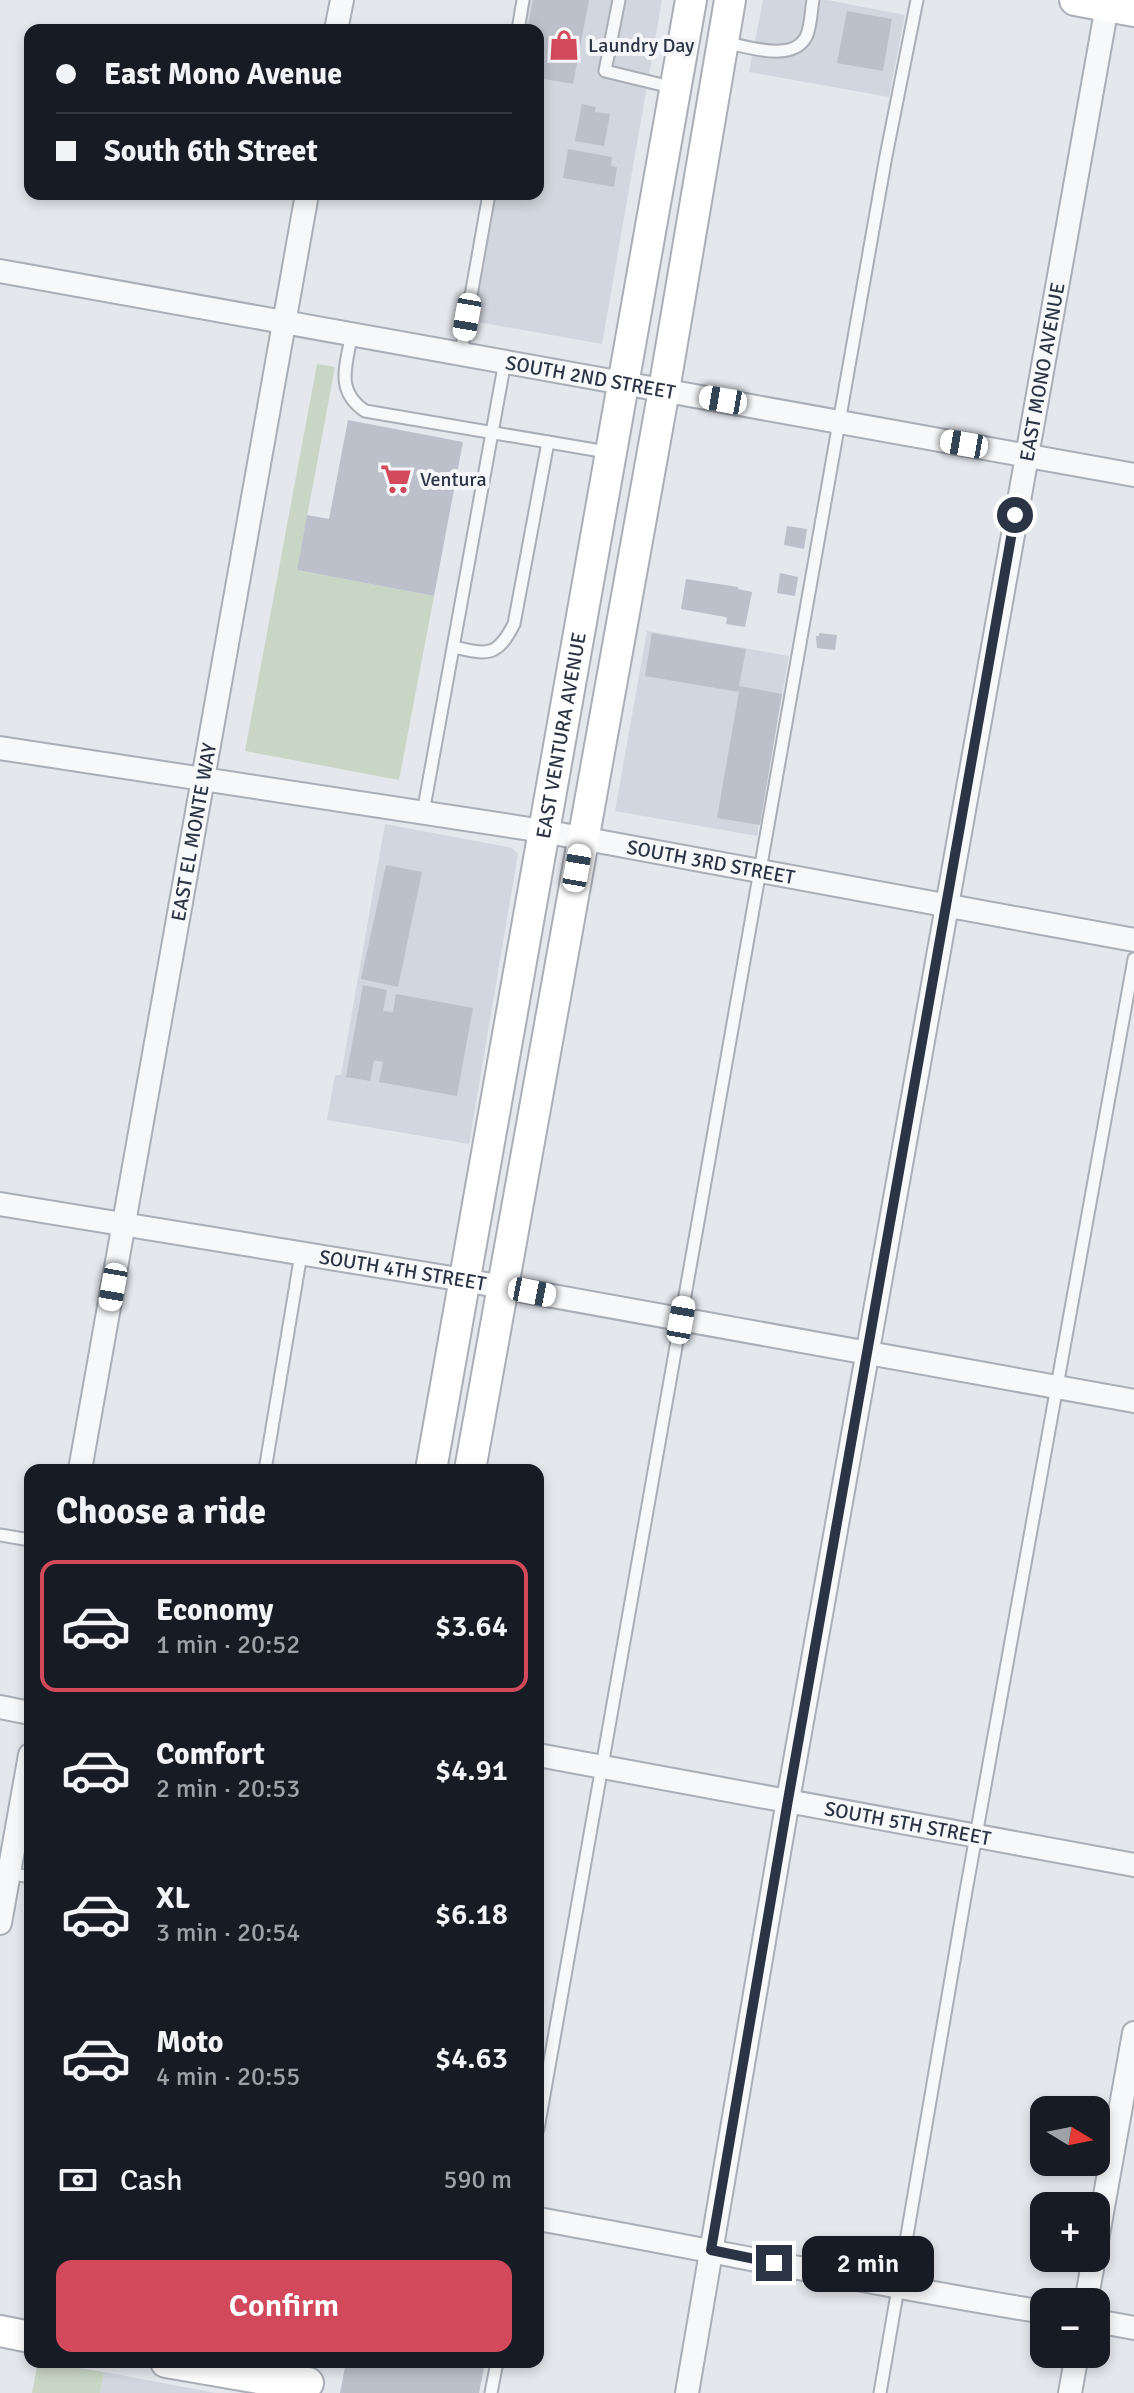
<!DOCTYPE html>
<html lang="en">
<head>
<meta charset="utf-8">
<style>
	:root { --surface:#171b24; --page:#20242c; --text:#f1f3f6; --muted:#9ea1a6; --line:#363941; --accent:#d1495b }
	body { margin:0; font-family:Signika,sans-serif; background:var(--page); color:var(--text); height:100vh; display:flex; flex-direction:column; font-size:30px; white-space:nowrap }
	* { box-sizing:border-box; margin:0 }
	p { font-size:26px; color:var(--muted) }
	.icon { flex:none; width:44px; height:44px; fill:none; stroke:currentColor; stroke-width:2; stroke-linecap:round; stroke-linejoin:round }
	.map { position:relative; flex:1; overflow:hidden }
	.sheet { position:absolute; left:24px; top:1464px; width:520px; height:904px; display:flex; flex-direction:column; background:var(--surface); border-radius:16px; box-shadow:0 4px 12px #0003 }
	.sheet>* { flex:none }
	.banner { position:absolute; left:24px; top:24px; width:520px; height:176px; border-radius:16px; box-shadow:0 4px 12px #0003; display:grid; align-content:center; height:176px; padding:0 32px; background:var(--surface) }
	.needle { width:52px; rotate:100deg }
	.buttons { position:absolute; left:1030px; top:2096px; display:grid; gap:16px }
	.buttons a { display:grid; place-items:center; width:80px; height:80px; border-radius:16px; background:var(--surface); box-shadow:0 4px 12px #0003; font-size:40px }
	.end { position:absolute; width:36px; height:36px; margin:-18px; border:10px solid #2b3445; background:#fff; box-shadow:0 0 0 4px #fff }
	.from { border-radius:50% }
	.bubble { position:absolute; height:56px; border-radius:16px; background:var(--surface); box-shadow:0 4px 12px #0003; font-size:26px; font-weight:600; line-height:56px; text-align:center }
	.car { position:absolute; width:24px; height:48px; margin:-24px -12px; border-radius:10px; box-shadow:0 0 6px 2px #0007; background:linear-gradient(#fff 24%,#345 0 40%,#fff 0 76%,#345 0 86%,#fff 0) }
	.banner b { display:flex; align-items:center; gap:28px; height:76px; font-size:30px }
	.banner b+b { border-top:2px solid var(--line) }
	.banner i { width:20px; height:20px; background:var(--text) }
	ul { padding:0; list-style:none }
	li { display:flex; align-items:center; gap:24px; height:132px; margin:0 16px 12px; padding:0 16px; border:4px solid transparent; border-radius:16px }
	li div { flex:1 }
	li b { display:block; font-size:30px }
	li em { font-style:normal; font-weight:600 }
	li.on { border-color:var(--accent) }
	li>.icon { width:72px; height:72px; stroke-width:1.5 }
	h2 { padding:0 32px; font-size:36px; line-height:96px }
	.pay { display:flex; align-items:center; gap:20px; height:88px; padding:0 32px; font-size:30px }
	.pay p { margin-inline-start:auto }
	.action { display:flex; gap:16px; margin-top:auto; padding:16px 32px }
	.action a { flex:1; height:92px; border-radius:16px; background:var(--accent); color:#fff; font-size:32px; font-weight:600; line-height:92px; text-align:center }
	.map>svg:first-child { display:block }
	.built { fill:#d2d6de }
	.green { fill:#c9d6c5 }
	.building { fill:#bbc0ca }
	.lines { fill:none; stroke-linecap:round; stroke-linejoin:round }
	.lane-casing { stroke:#a9aeb7; stroke-width:15 }
	.street-casing { stroke:#a9aeb7; stroke-width:26 }
	.secondary-casing { stroke:#a9aeb7; stroke-width:34 }
	.lane { stroke:#f7f8fa; stroke-width:11 }
	.street { stroke:#f7f8fa; stroke-width:22 }
	.secondary { stroke:#fff; stroke-width:30 }
	.route { stroke:#2b3445; stroke-width:10 }
	.labels { text-anchor:middle; stroke-width:8; stroke-linejoin:round; paint-order:stroke }
	.poi-label { font-size:20px; fill:#2b3445; stroke:#f4f6f9; text-anchor:start }
	.street-label { font-size:20px; fill:#2b3445; stroke:#f4f6f9 }
</style>
</head>
<body>
<div class="map">
<svg width="1134" height="2393" viewBox="0 0 1134 2393">
	<rect width="100%" height="100%" fill="#e4e7ec"/>
	<!-- built -->
	<g class="built">
		<path d="M529,0H662L602,344L472,321L494,194H538V30H523Z"/>
		<path d="M763,0H827L905,15L889,97L749,72Z"/>
		<path d="M647,631L789,656L757,836L615,811Z"/>
		<path d="M385,824L512,848L518,854L469,1144L327,1120L335,1075H341Z"/>
		<path d="M104,2372L216,2393H100Z"/>
	</g>
	<!-- green -->
	<g class="green">
		<path d="M317,364L335,367L297,570L434,596L399,780L245,751Z"/>
		<path d="M38,2362L104,2372L100,2393H32Z"/>
	</g>
	<!-- building -->
	<g class="building">
		<path d="M533,0H589L573,84L538,78V30H527Z"/>
		<path d="M847,11L892,19L883,71L837,63Z"/>
		<path d="M582,104L596,107L595,112L610,114L604,146L575,141Z"/>
		<path d="M568,149L612,157L611,166L617,167L614,187L563,178Z"/>
		<path d="M348,420L463,442L434,596L297,570L307,515L329,519Z"/>
		<path d="M787,526L807,529L804,549L784,545Z"/>
		<path d="M780,573L798,577L795,596L777,593Z"/>
		<path d="M686,579L738,587V589L752,592L745,627L726,624L727,618L725,617L681,609Z"/>
		<path d="M652,633L746,649L739,686L782,694L760,825L717,818L739,692L645,676Z"/>
		<path d="M819,633L837,635L835,650L817,648L816,636H819Z"/>
		<path d="M386,865L422,872L398,987L361,979Z"/>
		<path d="M363,985L387,990L383,1011L393,1012L396,994L473,1008L457,1096L379,1082L383,1062L374,1060L370,1081L346,1077Z"/>
		<path d="M346,2362H451L484,2368L479,2393H340Z"/>
	</g>
	<g class="lines">
		<defs>
			<g id="lane">
				<path d="M619,0L605,71L675,88"/>
				<path d="M518,30L523,0"/>
				<path d="M723,42C746,46 792,63 806,37C811,27 811,11 813,0"/>
				<path d="M352,332C347,364 334,390 365,411L607,452"/>
				<path d="M461,352L489,194"/>
				<path d="M454,647C488,655 497,657 514,624L548,442"/>
				<path d="M423,813L505,361"/>
				<path d="M265,1470L301,1254"/>
				<path d="M0,1535L30,1540"/>
				<path d="M9,1873L30,1877"/>
				<path d="M538,2129L886,156L917,0"/>
				<path d="M491,2393L497,2362"/>
				<path d="M880,2393L966,1891L1134,959"/>
			</g>
			<g id="street">
				<path d="M336,30L342,0"/>
				<path id="s1" d="M0,271L1134,475"/>
				<path id="s2" d="M0,748L543,831L1134,940"/>
				<path id="s3" d="M0,1204L464,1280L1134,1401"/>
				<path id="s4" d="M80,1470L307,194"/>
				<path d="M0,1707L30,1713"/>
				<path id="s5" d="M538,1755L1134,1865"/>
				<path d="M0,1923L30,1755"/>
				<path d="M538,2219C707,2249 875,2285 1044,2312"/>
				<path d="M1096,2246L1134,2033"/>
				<path d="M1086,2302L1094,2258"/>
				<path d="M1096,2321L1134,2328"/>
				<path id="s6" d="M687,2393L788,1800L1107,6"/>
				<path d="M1070,2393L1077,2354"/>
			</g>
			<g id="secondary">
				<path d="M1075,0L1134,11"/>
				<path id="s7" d="M431,1470L691,0"/>
				<path d="M470,1470L664,390L730,0"/>
				<path d="M0,2331L30,2337"/>
				<path d="M166,2362L270,2380L308,2383"/>
			</g>
		</defs>
		<!-- lane casing -->
		<use href="#lane" class="lane-casing"/>
		<!-- street casing -->
		<use href="#street" class="street-casing"/>
		<!-- secondary casing -->
		<use href="#secondary" class="secondary-casing"/>
		<!-- lane -->
		<use href="#lane" class="lane"/>
		<!-- street -->
		<use href="#street" class="street"/>
		<!-- secondary -->
		<use href="#secondary" class="secondary"/>
	</g>
	<g class="lines">
		<!-- route -->
		<path class="route" d="M774,2263L711,2250L788,1800L1015,515"/>
	</g>
	<!-- icons -->
	<defs>
		<symbol id="shop-bare" viewBox="-9 -9 18 18"><path d="M-5-2.5h2.3a2.7 3.5 0 0 1 5.4 0H5L5.5 6h-11ZM-1.5-2.5h3a1.5 2.3 0 0 0-3 0Z" fill="#d1495b" stroke="#f4f6f9" stroke-width="2.5" paint-order="stroke"/></symbol>
		<symbol id="supermarket-bare" viewBox="-9 -9 18 18"><path d="M-6-5.5h2.5l.6 2H6L4.5 2H-2.5L-4.4-4H-6ZM-1.5 3.2a1.3 1.3 0 1 0 .1 0ZM3 3.2a1.3 1.3 0 1 0 .1 0Z" fill="#d1495b" stroke="#f4f6f9" stroke-width="2.5" paint-order="stroke"/></symbol>
	</defs>
	<g fill-rule="evenodd">
		<use href="#shop-bare" x="542" y="23" width="44" height="44"/>
		<use href="#supermarket-bare" x="374" y="457" width="44" height="44"/>
	</g>
	<g class="labels">
		<!-- poi labels -->
		<g class="poi-label">
			<text x="588" y="52">Laundry Day</text>
			<text x="420" y="486">Ventura</text>
		</g>
		<!-- street labels -->
		<g class="street-label">
			<text dy="7" stroke="none"><textPath href="#s6" startOffset="2052">EAST MONO AVENUE</textPath></text>
			<text dy="7" stroke="none"><textPath href="#s1" startOffset="600">SOUTH 2ND STREET</textPath></text>
			<text dy="7" stroke="none"><textPath href="#s7" startOffset="746">EAST VENTURA AVENUE</textPath></text>
			<text dy="7" stroke="none"><textPath href="#s4" startOffset="648">EAST EL MONTE WAY</textPath></text>
			<text dy="7" stroke="none"><textPath href="#s2" startOffset="720">SOUTH 3RD STREET</textPath></text>
			<text dy="7" stroke="none"><textPath href="#s3" startOffset="408">SOUTH 4TH STREET</textPath></text>
			<text dy="7" stroke="none"><textPath href="#s5" startOffset="376">SOUTH 5TH STREET</textPath></text>
		</g>
	</g>
</svg>
<div class="buttons">
<a><svg class="needle" viewBox="-14 -14 28 28"><path d="M0-13l5 13h-10z" fill="#e53935"/><path d="M0 13l5-13h-10z" fill="#9ea1a6"/></svg></a>
<a>+</a>
<a>−</a>
</div>
<i class="end from" style="left:1015px;top:515px"></i>
<i class="end" style="left:774px;top:2263px"></i>
<div class="bubble" style="left:802px;top:2236px;width:132px">2 min</div>
<i class="car" style="left:467px;top:317px;rotate:190deg"></i>
<i class="car" style="left:723px;top:400px;rotate:280deg"></i>
<i class="car" style="left:964px;top:444px;rotate:280deg"></i>
<i class="car" style="left:577px;top:868px;rotate:10deg"></i>
<i class="car" style="left:113px;top:1287px;rotate:190deg"></i>
<i class="car" style="left:532px;top:1292px;rotate:101deg"></i>
<i class="car" style="left:681px;top:1320px;rotate:10deg"></i>
<div class="banner">
<b><i class="from"></i>East Mono Avenue</b>
<b><i></i>South 6th Street</b>
</div>
<section class="sheet">
<h2>Choose a ride</h2>
<ul>
<li class="on"><svg class="icon" aria-label="car" viewBox="0 0 24 24"><path d="M5 17H2v-5l4-1 3-4h7l3 4 3 1v5h-3M9 17h6M6 11h13"/><circle cx="7" cy="17" r="2"/><circle cx="17" cy="17" r="2"/></svg><div><b>Economy</b><p>1 min · 20:52</p></div><em>$3.64</em></li>
<li><svg class="icon" aria-label="car" viewBox="0 0 24 24"><path d="M5 17H2v-5l4-1 3-4h7l3 4 3 1v5h-3M9 17h6M6 11h13"/><circle cx="7" cy="17" r="2"/><circle cx="17" cy="17" r="2"/></svg><div><b>Comfort</b><p>2 min · 20:53</p></div><em>$4.91</em></li>
<li><svg class="icon" aria-label="car" viewBox="0 0 24 24"><path d="M5 17H2v-5l4-1 3-4h7l3 4 3 1v5h-3M9 17h6M6 11h13"/><circle cx="7" cy="17" r="2"/><circle cx="17" cy="17" r="2"/></svg><div><b>XL</b><p>3 min · 20:54</p></div><em>$6.18</em></li>
<li><svg class="icon" aria-label="car" viewBox="0 0 24 24"><path d="M5 17H2v-5l4-1 3-4h7l3 4 3 1v5h-3M9 17h6M6 11h13"/><circle cx="7" cy="17" r="2"/><circle cx="17" cy="17" r="2"/></svg><div><b>Moto</b><p>4 min · 20:55</p></div><em>$4.63</em></li>
</ul>
<div class="pay"><svg class="icon" aria-label="cash" viewBox="0 0 24 24"><path d="M3 7h18v10H3z"/><circle cx="12" cy="12" r="2"/></svg>Cash<p>590 m</p></div>
<div class="action"><a>Confirm</a></div>
</section>
</div>
</body>
</html>
